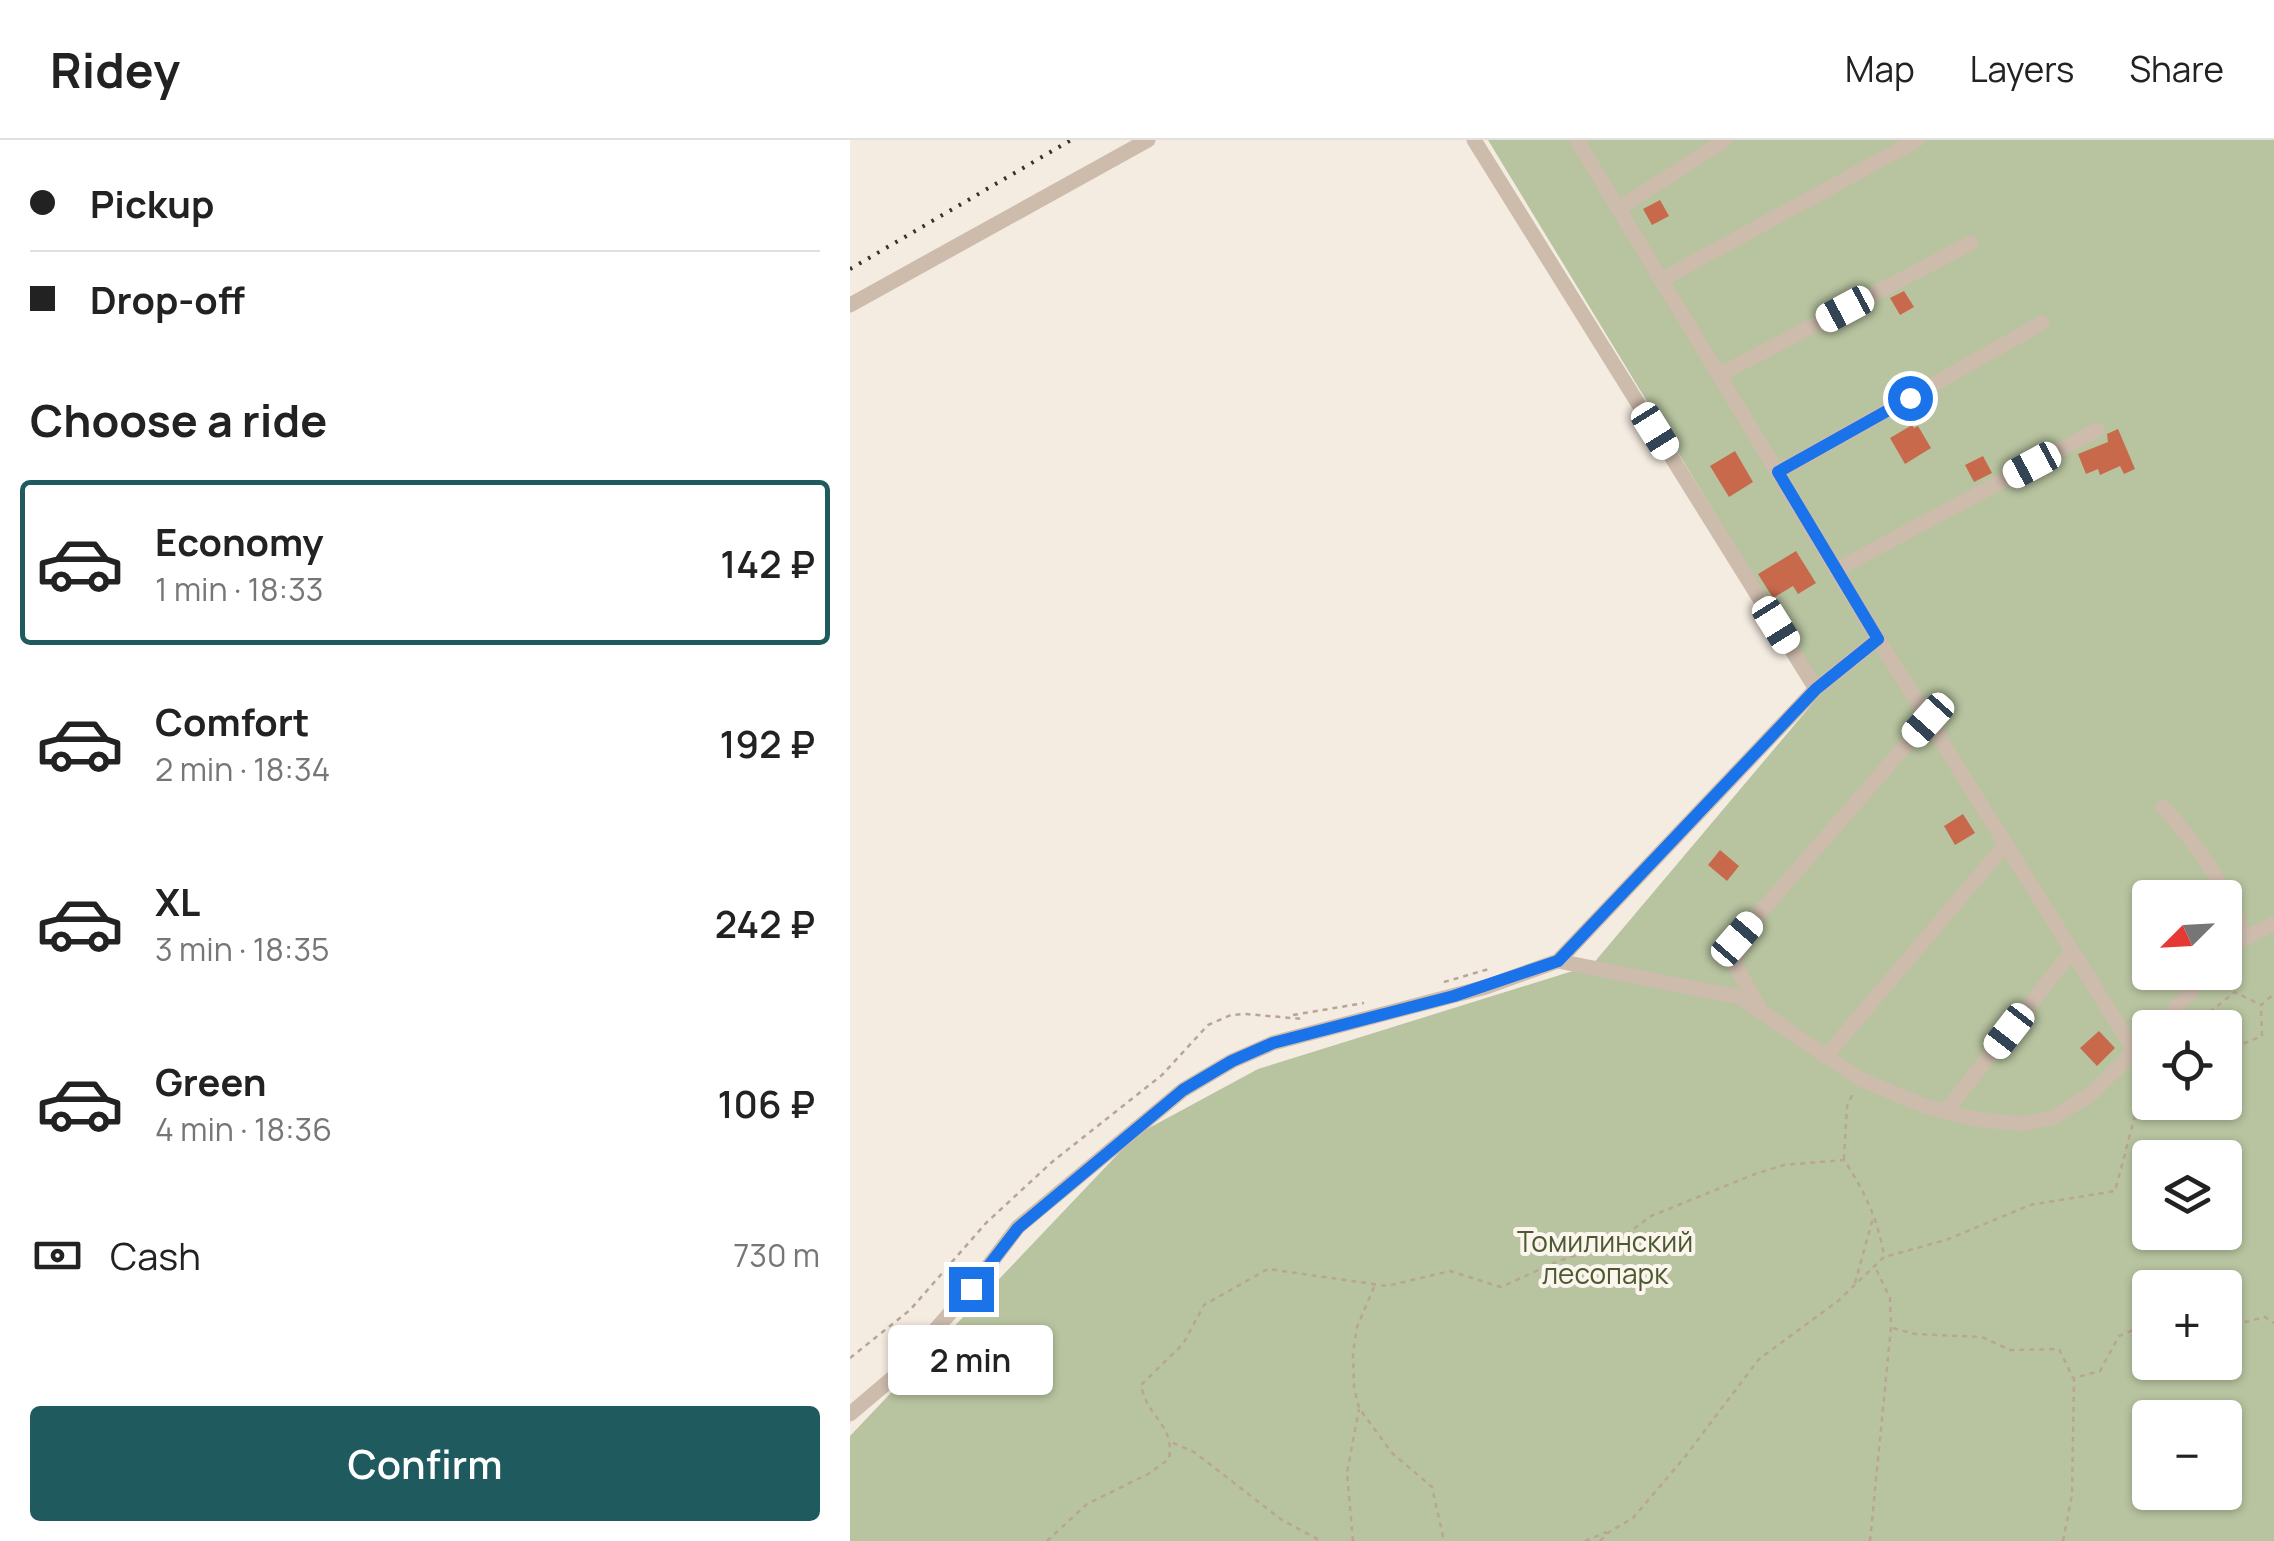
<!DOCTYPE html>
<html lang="en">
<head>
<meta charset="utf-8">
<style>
	:root { --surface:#fff; --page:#f6f6f6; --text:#222; --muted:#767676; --line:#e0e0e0; --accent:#1f5a5e }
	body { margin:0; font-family:Manrope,sans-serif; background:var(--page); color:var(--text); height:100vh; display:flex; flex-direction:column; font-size:38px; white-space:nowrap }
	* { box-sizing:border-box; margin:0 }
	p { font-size:32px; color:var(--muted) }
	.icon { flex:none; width:55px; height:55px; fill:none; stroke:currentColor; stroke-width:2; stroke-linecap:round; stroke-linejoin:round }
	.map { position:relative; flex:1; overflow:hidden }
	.panel { display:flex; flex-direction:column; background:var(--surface); width:850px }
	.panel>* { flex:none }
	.banner { display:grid; align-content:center; height:220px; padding:0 30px; background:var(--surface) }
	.needle { width:65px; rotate:246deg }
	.buttons { position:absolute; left:1282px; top:740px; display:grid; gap:20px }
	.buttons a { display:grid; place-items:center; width:110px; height:110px; border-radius:10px; background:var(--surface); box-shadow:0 2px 8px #0004; font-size:50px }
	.end { position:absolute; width:45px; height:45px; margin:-22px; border:12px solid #1a73e8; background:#fff; box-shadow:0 0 0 5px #fff }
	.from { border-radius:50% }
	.bubble { position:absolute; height:70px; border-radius:10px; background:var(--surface); box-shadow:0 2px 8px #0004; font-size:32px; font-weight:600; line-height:70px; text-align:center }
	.car { position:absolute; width:30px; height:60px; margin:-30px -15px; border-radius:12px; box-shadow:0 0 8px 2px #0007; background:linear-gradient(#fff 24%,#345 0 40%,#fff 0 76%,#345 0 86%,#fff 0) }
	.banner b { display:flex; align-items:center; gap:35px; height:95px; font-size:38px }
	.banner b+b { border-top:2px solid var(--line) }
	.banner i { width:25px; height:25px; background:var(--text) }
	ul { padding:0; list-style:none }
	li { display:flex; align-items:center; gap:30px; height:165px; margin:0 20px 15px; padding:0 10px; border:5px solid transparent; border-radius:10px }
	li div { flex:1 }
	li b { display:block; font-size:38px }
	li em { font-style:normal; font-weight:600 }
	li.current { border-color:var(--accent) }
	li>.icon { width:90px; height:90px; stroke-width:1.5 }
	h2 { padding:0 30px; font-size:45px; line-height:120px }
	.pay { display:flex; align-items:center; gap:25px; height:110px; padding:0 30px; font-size:38px }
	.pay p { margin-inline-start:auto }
	.primary-button { display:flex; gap:20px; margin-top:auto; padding:20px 30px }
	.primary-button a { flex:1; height:115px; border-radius:10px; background:var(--accent); color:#fff; font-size:40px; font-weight:600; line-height:115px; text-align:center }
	header { display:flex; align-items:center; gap:60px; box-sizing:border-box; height:140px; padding:0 50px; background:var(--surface); border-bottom:2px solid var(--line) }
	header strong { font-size:48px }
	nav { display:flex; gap:55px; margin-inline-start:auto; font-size:35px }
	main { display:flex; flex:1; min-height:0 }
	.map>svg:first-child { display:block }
	.green { fill:#b8c4a0; fill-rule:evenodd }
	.building { fill:#c8694b }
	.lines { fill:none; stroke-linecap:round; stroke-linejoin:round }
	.path { stroke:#b9a596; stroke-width:2.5; stroke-dasharray:5 5; stroke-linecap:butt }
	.minor { stroke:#cdbbac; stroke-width:15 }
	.rail { stroke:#3b302b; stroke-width:4; stroke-dasharray:2.5 8; stroke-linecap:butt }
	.route { stroke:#1a73e8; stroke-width:12 }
	.labels { text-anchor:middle; stroke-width:8; stroke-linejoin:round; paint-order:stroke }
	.park-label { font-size:28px; fill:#4a5a2e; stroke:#fbf5ee }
</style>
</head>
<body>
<header>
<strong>Ridey</strong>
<nav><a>Map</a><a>Layers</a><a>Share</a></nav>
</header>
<main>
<section class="panel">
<div class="banner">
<b><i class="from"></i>Pickup</b>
<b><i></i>Drop-off</b>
</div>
<h2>Choose a ride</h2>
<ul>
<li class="current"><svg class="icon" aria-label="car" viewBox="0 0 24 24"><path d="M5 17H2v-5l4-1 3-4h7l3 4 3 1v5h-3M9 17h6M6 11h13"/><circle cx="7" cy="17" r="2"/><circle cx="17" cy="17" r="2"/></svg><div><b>Economy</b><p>1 min · 18:33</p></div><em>142 ₽</em></li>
<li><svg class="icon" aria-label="car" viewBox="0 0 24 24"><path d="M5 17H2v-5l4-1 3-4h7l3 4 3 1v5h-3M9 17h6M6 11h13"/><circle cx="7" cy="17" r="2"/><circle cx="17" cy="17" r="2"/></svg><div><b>Comfort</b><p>2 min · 18:34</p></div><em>192 ₽</em></li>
<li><svg class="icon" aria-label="car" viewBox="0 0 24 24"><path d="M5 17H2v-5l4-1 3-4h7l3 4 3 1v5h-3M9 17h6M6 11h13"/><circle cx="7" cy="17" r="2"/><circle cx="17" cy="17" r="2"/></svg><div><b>XL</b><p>3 min · 18:35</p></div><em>242 ₽</em></li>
<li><svg class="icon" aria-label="car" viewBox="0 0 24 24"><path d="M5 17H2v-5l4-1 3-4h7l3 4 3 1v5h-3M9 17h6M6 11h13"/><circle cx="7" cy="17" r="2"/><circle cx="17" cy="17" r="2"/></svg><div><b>Green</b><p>4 min · 18:36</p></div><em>106 ₽</em></li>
</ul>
<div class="pay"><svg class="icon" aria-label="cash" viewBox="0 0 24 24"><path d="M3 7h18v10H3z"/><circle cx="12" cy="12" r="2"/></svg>Cash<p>730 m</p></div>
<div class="primary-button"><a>Confirm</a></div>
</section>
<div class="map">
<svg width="1424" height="1401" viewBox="0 0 1424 1401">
	<rect width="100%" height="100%" fill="#f4ebe1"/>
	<!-- green -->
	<path class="green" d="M638,0H1424V1401H0V1296L286,995L408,929L742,825L973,551ZM1300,758H1375V832H1300ZM1300,888H1375V962H1300ZM1300,1018H1375V1092H1300ZM1300,1148H1375V1222H1300ZM1300,1278H1375V1352H1300Z"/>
	<!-- building -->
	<g class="building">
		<path d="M810,60L819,76L802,85L793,69Z"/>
		<path d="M1054,151L1064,167L1050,175L1040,158Z"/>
		<path d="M1062,285L1064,288L1068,286L1081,308L1055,324L1040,298Z"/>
		<path d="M1268,289L1285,329L1274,334L1270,326L1250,335L1248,329L1236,334L1228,314L1258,302L1257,294Z"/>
		<path d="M885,311L903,342L879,357L860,326Z"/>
		<path d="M1133,316L1142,333L1124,342L1115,325Z"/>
		<path d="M946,411L966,443L948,454L943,446L923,458L908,434Z"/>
		<path d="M1113,674L1125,693L1105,705L1094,686Z"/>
		<path d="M870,710L889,726L877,741L858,725Z"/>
		<path d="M1249,891L1265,908L1247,926L1230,908Z"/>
	</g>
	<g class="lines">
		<!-- path -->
		<g class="path">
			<path d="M594,842L639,829"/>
			<path d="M443,875L514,863"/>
			<path d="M1352,888L1351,879L1385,852L1411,865L1424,854"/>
			<path d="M1375,911L1412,896L1411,868"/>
			<path d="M994,1019L997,966L1003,953"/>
			<path d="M1005,1143L1023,1078"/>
			<path d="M524,1147L507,1187L503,1213L504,1247L509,1268L542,1313L582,1347L594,1401"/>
			<path d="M1375,1187L1415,1177L1424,1183"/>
			<path d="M1043,1188L1065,1194L1132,1197L1160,1210L1209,1209L1223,1238"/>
			<path d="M0,1218L60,1170L136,1083L202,1022L312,935L358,885L381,875L396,874L453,879"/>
			<path d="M323,1303L344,1312L432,1380L471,1401"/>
			<path d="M197,1401L237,1364L298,1334L319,1319C325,1284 297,1278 291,1245L333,1204L354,1165L418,1129L537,1146L600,1131L651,1147L704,1123L770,1099L801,1076L905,1034L934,1025L994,1020C1014,1050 1029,1081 1034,1117"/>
			<path d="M503,1401L497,1333L509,1269"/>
			<path d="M735,1401L757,1392"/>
			<path d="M750,1401L759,1392L783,1378L834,1318L909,1219L988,1161L1034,1117L1096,1100L1180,1065L1265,1051L1286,972L1300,960"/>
			<path d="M1020,1401L1041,1187L1040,1158L1026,1129"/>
			<path d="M1213,1401L1222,1355L1224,1238L1250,1231L1269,1196L1300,1183"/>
		</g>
		<!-- minor -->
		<g class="minor">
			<path d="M624,0L966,549"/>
			<path d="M727,0L1028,499L1285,912"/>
			<path d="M768,69L875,0"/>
			<path d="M811,140L1067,0"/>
			<path d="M0,165L298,0"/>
			<path d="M869,235L1121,103"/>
			<path d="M928,332L1192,183"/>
			<path d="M986,430L1247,290"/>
			<path d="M1313,667C1349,706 1377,748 1395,798"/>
			<path d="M1375,814L1386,802L1424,784"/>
			<path d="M708,821L889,857L1010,939L1075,966L1125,979L1171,984L1202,978L1240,955L1300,896"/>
			<path d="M910,869L885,825L887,799L1078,580"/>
			<path d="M1308,888L1358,832"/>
			<path d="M975,917L1156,704"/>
			<path d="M1096,971L1222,811"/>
			<path d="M0,1274L46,1235L121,1149L168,1087L333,950L382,921L423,903L636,847L708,821L966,549L1028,499"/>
		</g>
		<!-- rail -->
		<path class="rail" d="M0,129L221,0"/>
	</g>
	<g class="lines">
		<!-- route -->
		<path class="route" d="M121,1149L168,1088L333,950L382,921L423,903L604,856L708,821L966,549L1028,499L928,332L1060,258"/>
	</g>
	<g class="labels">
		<!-- park labels -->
		<g class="park-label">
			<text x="755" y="1112">Томилинский<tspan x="755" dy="32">лесопарк</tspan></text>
		</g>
	</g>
</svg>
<div class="buttons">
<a><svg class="needle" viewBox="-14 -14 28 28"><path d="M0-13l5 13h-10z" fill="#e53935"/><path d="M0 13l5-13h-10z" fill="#767676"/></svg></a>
<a><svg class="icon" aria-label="locate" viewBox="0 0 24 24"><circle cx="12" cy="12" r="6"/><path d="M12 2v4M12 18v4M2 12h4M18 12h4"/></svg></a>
<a><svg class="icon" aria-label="layers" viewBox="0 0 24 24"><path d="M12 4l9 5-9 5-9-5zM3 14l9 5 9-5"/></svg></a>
<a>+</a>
<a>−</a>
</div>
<i class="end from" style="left:1060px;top:258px"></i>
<i class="end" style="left:121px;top:1149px"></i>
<div class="bubble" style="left:38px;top:1185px;width:165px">2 min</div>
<i class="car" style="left:995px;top:169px;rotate:242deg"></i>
<i class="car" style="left:805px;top:291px;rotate:148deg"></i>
<i class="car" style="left:1182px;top:325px;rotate:242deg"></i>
<i class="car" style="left:926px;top:485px;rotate:148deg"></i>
<i class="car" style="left:1078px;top:580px;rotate:222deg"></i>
<i class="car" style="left:887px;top:799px;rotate:41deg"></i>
<i class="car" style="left:1159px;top:891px;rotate:218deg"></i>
</div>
</main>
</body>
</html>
